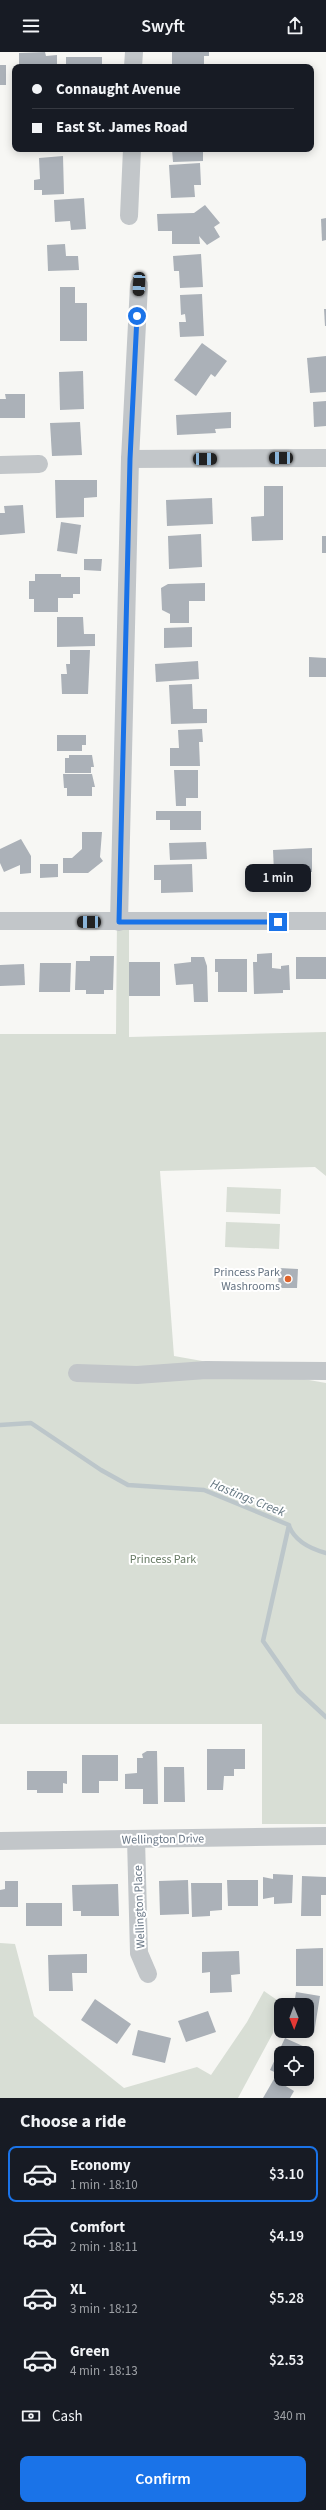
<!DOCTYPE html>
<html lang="en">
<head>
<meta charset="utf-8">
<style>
	:root { --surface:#171b24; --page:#20242c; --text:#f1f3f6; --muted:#9ea1a6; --line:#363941; --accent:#1a73e8 }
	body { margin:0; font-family:"Source Sans 3",sans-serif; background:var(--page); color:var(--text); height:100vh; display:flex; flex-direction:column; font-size:15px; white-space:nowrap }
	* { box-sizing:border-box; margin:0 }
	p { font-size:13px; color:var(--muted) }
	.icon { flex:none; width:22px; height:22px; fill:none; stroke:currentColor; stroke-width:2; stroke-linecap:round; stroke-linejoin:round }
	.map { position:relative; height:2046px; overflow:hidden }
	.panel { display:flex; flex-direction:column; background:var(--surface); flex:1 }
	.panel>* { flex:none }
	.banner { position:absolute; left:12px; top:12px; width:302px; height:88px; border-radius:8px; box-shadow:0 2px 10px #0003; display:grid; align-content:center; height:88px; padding:0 20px; background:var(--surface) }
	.needle { width:26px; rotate:179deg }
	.tools { position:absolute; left:274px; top:1946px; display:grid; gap:8px }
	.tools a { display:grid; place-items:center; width:40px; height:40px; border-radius:8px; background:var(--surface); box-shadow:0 2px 10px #0003; font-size:20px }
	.end { position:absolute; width:18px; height:18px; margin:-9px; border:5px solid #1a73e8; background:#fff; box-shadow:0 0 0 2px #fff }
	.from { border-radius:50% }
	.bubble { position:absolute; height:28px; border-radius:8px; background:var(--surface); box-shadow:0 2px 10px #0003; font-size:13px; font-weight:600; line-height:28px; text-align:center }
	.car { position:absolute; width:12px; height:24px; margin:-12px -6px; border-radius:5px; box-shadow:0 0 3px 1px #0007; background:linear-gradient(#222 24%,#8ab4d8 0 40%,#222 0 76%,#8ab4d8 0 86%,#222 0) }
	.banner b { display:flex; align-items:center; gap:14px; height:38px; font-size:15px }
	.banner b+b { border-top:1px solid var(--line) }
	.banner i { width:10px; height:10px; background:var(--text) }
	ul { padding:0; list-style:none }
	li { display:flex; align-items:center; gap:12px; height:56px; margin:0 8px 6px; padding:0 12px; border:2px solid transparent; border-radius:8px }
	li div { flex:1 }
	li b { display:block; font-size:15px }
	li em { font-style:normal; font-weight:600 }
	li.current { border-color:var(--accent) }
	li>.icon { width:36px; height:36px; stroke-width:1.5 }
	h2 { padding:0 20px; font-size:18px; line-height:48px }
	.pay { display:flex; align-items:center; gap:10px; height:44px; padding:0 20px; font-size:15px }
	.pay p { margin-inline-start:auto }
	.button { display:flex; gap:8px; margin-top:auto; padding:8px 20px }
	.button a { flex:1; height:46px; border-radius:8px; background:var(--accent); color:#fff; font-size:16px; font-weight:600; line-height:46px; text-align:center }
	header { display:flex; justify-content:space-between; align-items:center; height:52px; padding:0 20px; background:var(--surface); font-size:18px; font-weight:600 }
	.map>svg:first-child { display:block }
	.green { fill:#d8ded5 }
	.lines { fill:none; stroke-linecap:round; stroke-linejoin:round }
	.stream { stroke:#bcc6ca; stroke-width:4.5 }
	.building { fill:#abb1b8 }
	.minor { stroke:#c2c6c9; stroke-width:18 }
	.route { stroke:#1a73e8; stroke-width:5 }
	.poi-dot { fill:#de642c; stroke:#fff; stroke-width:1.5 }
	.labels { text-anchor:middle; stroke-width:4; stroke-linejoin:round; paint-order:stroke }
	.poi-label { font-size:12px; fill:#677584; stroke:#fff; text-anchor:end }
	.park-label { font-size:12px; fill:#687b65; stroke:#fff }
	.street-label { font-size:12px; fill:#677584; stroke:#fff }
	.water-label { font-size:13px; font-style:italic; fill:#637680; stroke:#fff }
</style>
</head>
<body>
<header><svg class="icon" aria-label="menu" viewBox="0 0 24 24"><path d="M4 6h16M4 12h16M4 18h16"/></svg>Swyft<svg class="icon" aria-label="share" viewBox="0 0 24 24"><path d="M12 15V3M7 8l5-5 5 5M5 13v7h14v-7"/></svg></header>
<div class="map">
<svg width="326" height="2046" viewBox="0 0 326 2046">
	<rect width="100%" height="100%" fill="#f7f7f4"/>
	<!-- green -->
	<g class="green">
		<path d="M117,867H129V985L326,980V1124L315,1115L160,1119L174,1304L326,1331V1772H262V1672H0V982H116Z"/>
		<path d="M227,1135L281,1137L280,1162L226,1160Z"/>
		<path d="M226,1170L280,1172L279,1197L225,1195Z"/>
		<path d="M0,1891L15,1892L34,1964L124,2036L197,2015L211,2023L247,1970L264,1939L277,1948L273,1981L238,2046H0Z"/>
	</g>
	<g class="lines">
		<!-- stream -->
		<g class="stream">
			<path d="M0,1373L31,1371L101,1418L128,1433L204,1438L289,1473L263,1589L298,1639L326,1665"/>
			<path d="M289,1474C295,1489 311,1497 326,1501"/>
		</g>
	</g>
	<!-- building -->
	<g class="building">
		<path d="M45,0L46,4L57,3V15H19V1Z"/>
		<path d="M172,0H209V4H204V13L172,14Z"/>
		<rect x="66" y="5" width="36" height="10"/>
		<rect x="0" y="13" width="6" height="20"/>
		<path d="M172,97H203V109L173,110Z"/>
		<path d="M63,104L64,142L42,143V138H34V128L40,127L39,106Z"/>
		<path d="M200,111L201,133H194L195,145L171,146L169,113Z"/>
		<path d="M84,146L86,177L71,178L70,169L55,170L54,148Z"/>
		<path d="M205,153L220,171L214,175L220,185L207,193L199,184L200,192H172V179H158L157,162L194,161Z"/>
		<path d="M326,166V188L322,189L321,167Z"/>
		<path d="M65,192L66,204H78L79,218L48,219L47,193Z"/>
		<path d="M201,202L203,235L180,236L179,219H174L173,204Z"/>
		<path d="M60,235H75V251H87V289H60Z"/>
		<path d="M202,242L204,284L180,285L179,270H186L185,262L181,263L180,243Z"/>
		<path d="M324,257H326V274H325Z"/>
		<path d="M202,291L227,309L215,325L211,322L196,344L174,328Z"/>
		<path d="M326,304V340L310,341L307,306Z"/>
		<path d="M83,319L84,357L60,358L59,320Z"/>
		<path d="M5,342H25V366H0V347H6Z"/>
		<path d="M326,349V374L314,375L313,350Z"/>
		<path d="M231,360V376L215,377L216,381L177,383L176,363Z"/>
		<path d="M80,370L82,403L52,404L50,371Z"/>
		<path d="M55,428H97V445L84,446V465L56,466Z"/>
		<path d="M264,434H283V488L252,489L251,465L264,464Z"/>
		<path d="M212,446L213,472L167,474L166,448Z"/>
		<path d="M23,453L25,481L0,483V461H5L4,454Z"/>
		<path d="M61,470L81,473L77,502L57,499Z"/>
		<path d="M201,482L202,515L169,517L168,484Z"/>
		<rect x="322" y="484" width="4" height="17"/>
		<path d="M84,507H102L101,519L84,518Z"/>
		<path d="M35,522H61V525H80V542H73V546H58V560H34V547H29V529H35Z"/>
		<path d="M205,531V549H189V571H170V562L162,558L161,536L168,532Z"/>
		<path d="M57,565H83L84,582H95V594L57,595Z"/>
		<path d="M192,575V595L164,596V576Z"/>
		<path d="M70,598H90L88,642H62L61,622H67L66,612H70Z"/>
		<path d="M309,605L326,606V625H309Z"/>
		<path d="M198,609L199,627L156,630L155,612Z"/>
		<path d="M192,632L193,657H207V671L171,672L169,633Z"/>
		<path d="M202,677L203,690H199L200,714H170V696H179L178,678Z"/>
		<path d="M57,683H86V693H82V699H57Z"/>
		<path d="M69,703H92L94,715H91V721H65V706H69Z"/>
		<path d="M174,718H198V746H186V754H176Z"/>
		<path d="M63,722H92L95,735H92V744H67V736H64Z"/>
		<path d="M156,759H201V778H170V768H156Z"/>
		<path d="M82,780H102L100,805L103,809L88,821H63V806H72L82,797Z"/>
		<path d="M21,787L31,804V821L20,822V813L4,820L0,811V797Z"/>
		<path d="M206,790L207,807L170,808L169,791Z"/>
		<path d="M312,796V820H274L273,798Z"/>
		<path d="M40,812H58V825L40,826Z"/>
		<path d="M192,812L193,840L161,841V828H154V813Z"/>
		<path d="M272,901V916L281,917V914L289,913L290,938H283V941L254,942L253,910H257V902Z"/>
		<path d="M90,904H114L113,938H104V942H86V938H75L76,909H90Z"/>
		<path d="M191,905H204L207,914L208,950H194L193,932L176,933L174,912L191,910Z"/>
		<rect x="296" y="905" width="30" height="22"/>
		<path d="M215,907H247V940H218V920H215Z"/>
		<rect x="129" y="910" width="31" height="34"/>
		<path d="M40,911H71L70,940H39Z"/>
		<path d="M24,912L25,933L0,934V913Z"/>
		<path d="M279,1216L298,1217L297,1236H278Z"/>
		<path d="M207,1697H245V1717H234V1724H224L223,1738H207Z"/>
		<path d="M147,1699H157L158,1752H143V1737H125V1722L137,1721V1706H143L142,1702Z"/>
		<path d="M82,1703H118V1729H99V1741H82Z"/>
		<path d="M164,1715H184L185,1750H164Z"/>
		<path d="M27,1719H67V1732L63,1731V1741H37V1738H27Z"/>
		<path d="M273,1822L293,1823L292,1851L274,1852V1845L263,1847V1825L273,1827Z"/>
		<path d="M302,1824L326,1825V1843H321V1864H301Z"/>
		<path d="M188,1828L189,1862L160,1863L159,1829Z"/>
		<path d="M227,1828H258V1854H228Z"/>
		<path d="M5,1829H18V1855H0V1838L5,1837Z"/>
		<path d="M191,1831H222V1858L210,1859V1864L192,1865Z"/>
		<path d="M118,1832L119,1864H81V1859H73L72,1833Z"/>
		<rect x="26" y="1851" width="36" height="23"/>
		<path d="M323,1896V1934H296V1897Z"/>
		<path d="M239,1899L240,1922L231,1923L232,1940L210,1941V1920L202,1921V1900Z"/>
		<path d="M87,1902V1921H72L73,1939H49L48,1903Z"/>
		<path d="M296,1940L320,1944L314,1981L307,1980V1953H294Z"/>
		<path d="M95,1947L131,1972L117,1992L81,1968Z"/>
		<path d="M208,1959L216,1980L186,1990L178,1969Z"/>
		<path d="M138,1978L171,1986L165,2011L132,2003Z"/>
		<path d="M285,1986L314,1999L307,2013V2001H281V2023L270,2018Z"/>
		<path d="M274,2027L294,2039L290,2046H263Z"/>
	</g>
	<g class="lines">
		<!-- minor -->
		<g class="minor">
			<path d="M133,15L134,0"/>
			<path d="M129,164L132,97"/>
			<path d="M130,407L326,406"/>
			<path d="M0,413L39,412"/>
			<path d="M0,869H326"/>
			<path d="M119,870L130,407L139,233"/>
			<path d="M77,1321L137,1323L206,1318L326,1319"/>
			<path d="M136,1787L139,1901L148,1922"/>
			<path d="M0,1789L326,1784"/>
		</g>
	</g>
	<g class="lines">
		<!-- route -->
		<path class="route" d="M137,264L130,407L119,870H278"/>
	</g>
	<!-- markers -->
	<circle class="poi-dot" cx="288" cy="1227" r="4"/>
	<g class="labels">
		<!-- poi labels -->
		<g class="poi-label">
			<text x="280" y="1224">Princess Park<tspan x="280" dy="14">Washrooms</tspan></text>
		</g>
		<!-- park labels -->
		<g class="park-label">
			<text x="163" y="1511">Princess Park</text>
		</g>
		<!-- street labels -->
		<g class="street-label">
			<text transform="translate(163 1787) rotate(-1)" y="4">Wellington Drive</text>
			<text transform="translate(139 1855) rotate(-92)" y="4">Wellington Place</text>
		</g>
		<!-- water labels -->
		<g class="water-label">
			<text transform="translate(248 1445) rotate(22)" y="5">Hastings Creek</text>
		</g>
	</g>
</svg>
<div class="tools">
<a><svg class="needle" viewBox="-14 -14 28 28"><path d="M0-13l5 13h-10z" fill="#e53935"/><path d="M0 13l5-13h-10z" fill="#9ea1a6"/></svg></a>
<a><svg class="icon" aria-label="locate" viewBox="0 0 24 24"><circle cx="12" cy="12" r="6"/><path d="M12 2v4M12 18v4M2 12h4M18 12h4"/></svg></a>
</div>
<i class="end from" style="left:137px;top:264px"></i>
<i class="end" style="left:278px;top:870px"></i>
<div class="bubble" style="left:245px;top:812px;width:66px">1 min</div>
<i class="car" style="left:139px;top:232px;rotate:183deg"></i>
<i class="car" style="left:281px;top:406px;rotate:270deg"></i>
<i class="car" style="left:205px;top:407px;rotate:90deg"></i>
<i class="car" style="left:89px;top:870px;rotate:270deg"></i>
<div class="banner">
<b><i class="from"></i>Connaught Avenue</b>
<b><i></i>East St. James Road</b>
</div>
</div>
<section class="panel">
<h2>Choose a ride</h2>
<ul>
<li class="current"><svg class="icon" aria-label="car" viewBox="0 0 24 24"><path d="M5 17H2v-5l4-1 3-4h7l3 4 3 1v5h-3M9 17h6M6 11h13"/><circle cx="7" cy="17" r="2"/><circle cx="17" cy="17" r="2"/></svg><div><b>Economy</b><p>1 min · 18:10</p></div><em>$3.10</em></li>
<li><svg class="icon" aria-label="car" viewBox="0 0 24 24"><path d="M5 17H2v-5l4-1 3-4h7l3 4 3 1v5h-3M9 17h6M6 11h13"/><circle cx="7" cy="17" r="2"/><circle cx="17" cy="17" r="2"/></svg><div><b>Comfort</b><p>2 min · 18:11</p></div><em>$4.19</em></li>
<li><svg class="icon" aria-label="car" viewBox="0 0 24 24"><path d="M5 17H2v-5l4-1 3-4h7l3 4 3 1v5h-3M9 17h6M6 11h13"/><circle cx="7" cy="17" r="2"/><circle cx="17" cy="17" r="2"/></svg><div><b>XL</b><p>3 min · 18:12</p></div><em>$5.28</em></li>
<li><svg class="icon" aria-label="car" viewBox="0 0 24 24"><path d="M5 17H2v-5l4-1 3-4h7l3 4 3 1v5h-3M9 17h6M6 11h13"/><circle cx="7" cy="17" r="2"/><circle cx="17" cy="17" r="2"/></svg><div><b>Green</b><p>4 min · 18:13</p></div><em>$2.53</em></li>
</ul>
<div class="pay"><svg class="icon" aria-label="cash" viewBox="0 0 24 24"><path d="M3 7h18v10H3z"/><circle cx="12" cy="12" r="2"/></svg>Cash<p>340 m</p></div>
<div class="button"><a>Confirm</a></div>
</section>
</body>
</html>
